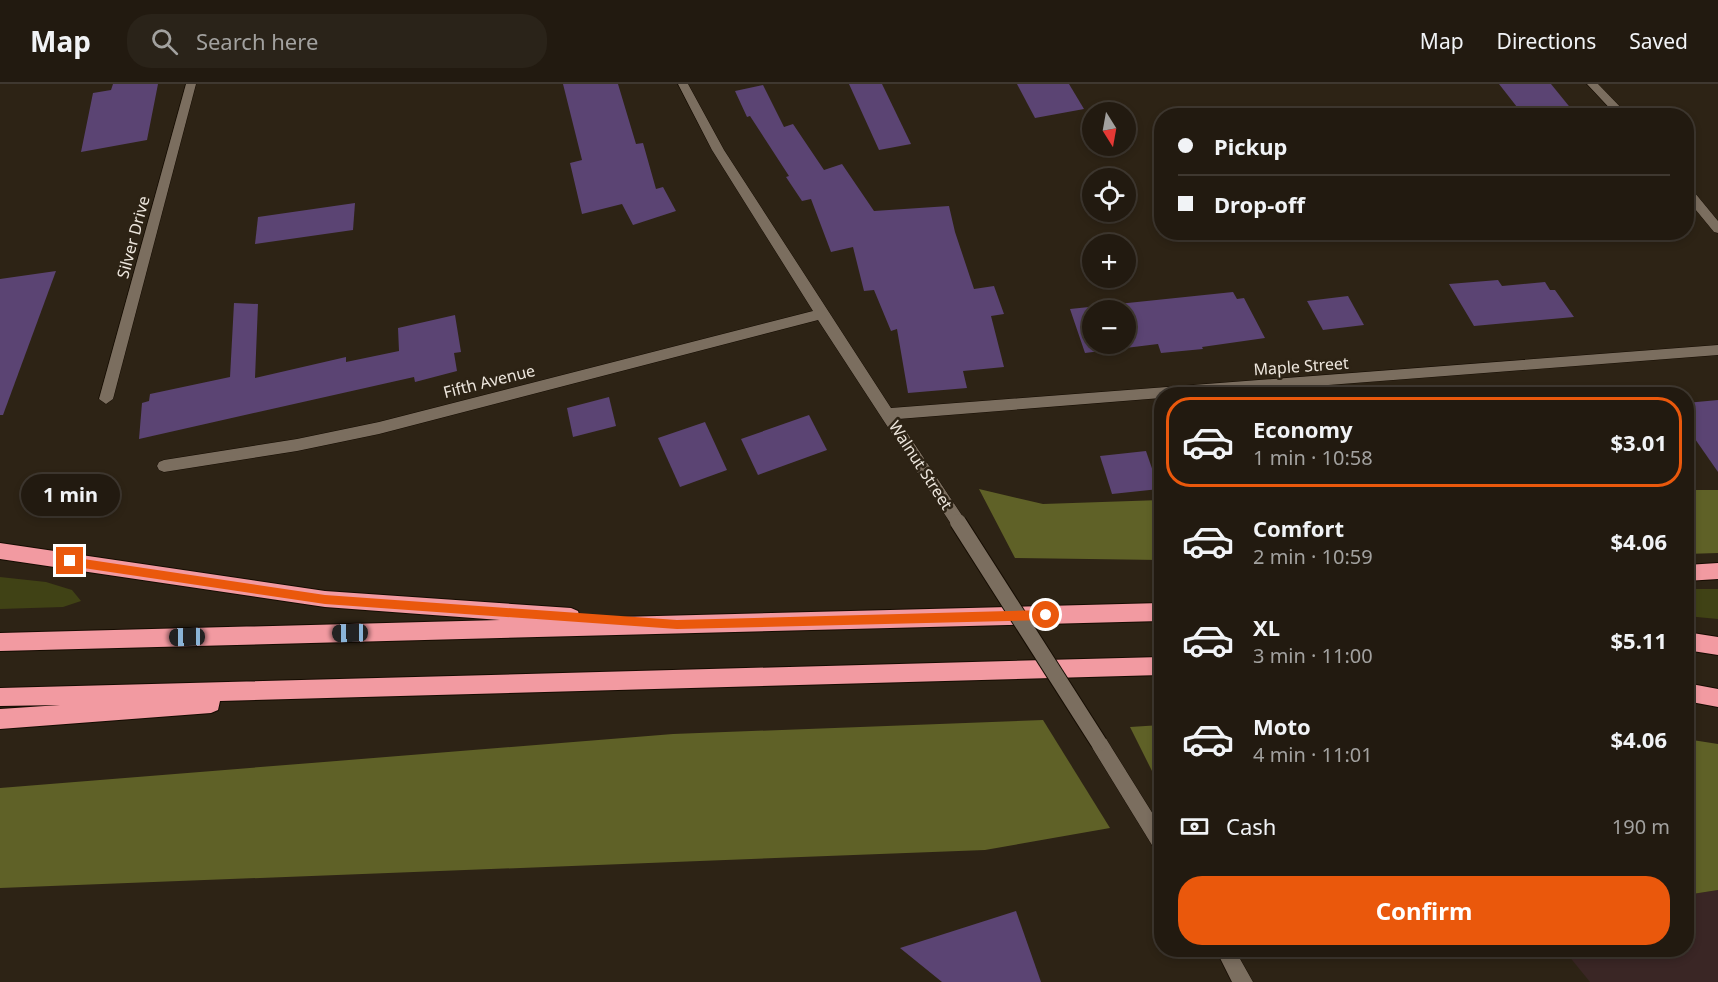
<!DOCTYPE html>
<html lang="en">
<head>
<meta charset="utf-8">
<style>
	:root { --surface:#221a10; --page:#2a2319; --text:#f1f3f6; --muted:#a2a19f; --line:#3f3830; --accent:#ea580c }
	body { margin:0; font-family:"Noto Sans",sans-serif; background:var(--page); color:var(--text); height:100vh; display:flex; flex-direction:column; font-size:22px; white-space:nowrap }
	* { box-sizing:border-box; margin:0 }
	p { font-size:20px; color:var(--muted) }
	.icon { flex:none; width:33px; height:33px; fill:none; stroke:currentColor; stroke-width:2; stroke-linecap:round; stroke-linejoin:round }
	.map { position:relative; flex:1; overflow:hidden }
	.panel { position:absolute; left:1154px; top:303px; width:540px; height:570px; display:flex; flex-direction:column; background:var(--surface); border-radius:24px; box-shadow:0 3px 9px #0003,0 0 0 2px var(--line) }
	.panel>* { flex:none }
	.banner { position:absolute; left:1154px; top:24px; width:540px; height:132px; border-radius:24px; box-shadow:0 3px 9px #0003,0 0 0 2px var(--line); display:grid; align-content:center; height:132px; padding:0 24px; background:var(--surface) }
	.needle { width:39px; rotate:169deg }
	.tools { position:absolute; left:1082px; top:18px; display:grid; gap:12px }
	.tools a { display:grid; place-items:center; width:54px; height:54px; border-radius:50%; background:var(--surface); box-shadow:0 3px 9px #0003,0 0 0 2px var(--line); font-size:30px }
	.end { position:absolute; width:27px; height:27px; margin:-14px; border:8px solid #ea580c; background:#fff; box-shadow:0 0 0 3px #fff }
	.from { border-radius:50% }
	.bubble { position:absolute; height:42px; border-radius:21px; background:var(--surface); box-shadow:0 3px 9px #0003,0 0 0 2px var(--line); font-size:20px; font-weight:700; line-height:42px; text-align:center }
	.car { position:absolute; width:18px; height:36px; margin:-18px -9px; border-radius:8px; box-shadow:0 0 4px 2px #0007; background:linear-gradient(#222 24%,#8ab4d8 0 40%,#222 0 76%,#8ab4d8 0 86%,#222 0) }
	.banner b { display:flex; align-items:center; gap:21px; height:57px; font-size:22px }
	.banner b+b { border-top:2px solid var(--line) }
	.banner i { width:15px; height:15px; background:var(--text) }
	ul { padding:10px 0 0; list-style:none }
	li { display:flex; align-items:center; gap:18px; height:90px; margin:0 12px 9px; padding:0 12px; border:3px solid transparent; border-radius:24px }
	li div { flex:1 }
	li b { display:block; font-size:22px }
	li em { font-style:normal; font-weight:700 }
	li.active { border-color:var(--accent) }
	li>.icon { width:54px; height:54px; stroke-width:1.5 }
	.pay { display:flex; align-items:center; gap:15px; height:66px; padding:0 24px; font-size:22px }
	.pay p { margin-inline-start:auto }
	.primary-button { display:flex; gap:12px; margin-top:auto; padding:12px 24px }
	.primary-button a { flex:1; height:69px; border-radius:24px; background:var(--accent); color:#fff; font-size:24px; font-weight:700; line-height:69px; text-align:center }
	header { display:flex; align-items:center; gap:36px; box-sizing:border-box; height:84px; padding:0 30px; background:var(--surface); border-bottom:2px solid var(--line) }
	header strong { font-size:28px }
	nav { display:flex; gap:33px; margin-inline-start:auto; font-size:21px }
	.search { width:420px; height:54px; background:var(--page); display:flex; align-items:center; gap:15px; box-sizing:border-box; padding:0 21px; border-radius:24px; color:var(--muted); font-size:22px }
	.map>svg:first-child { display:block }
	.industrial { fill:#3a2625 }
	.green { fill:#404215 }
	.forest { fill:#5f6127 }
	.building { fill:#5b4473; fill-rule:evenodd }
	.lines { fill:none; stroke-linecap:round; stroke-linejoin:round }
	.street-casing { stroke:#150c02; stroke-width:1 }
	.highway-casing { stroke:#150c02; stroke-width:2 }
	.street { fill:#7b6e5f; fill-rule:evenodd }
	.highway { fill:#f29aa1; fill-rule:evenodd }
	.street-bridge-casing { stroke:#150c02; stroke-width:18; stroke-linecap:butt }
	.street-bridge { stroke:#7b6e5f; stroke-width:16 }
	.route { fill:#ea580c }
	.labels { text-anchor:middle; stroke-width:5; stroke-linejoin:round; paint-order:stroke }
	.street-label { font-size:16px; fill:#ede6dd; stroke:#2d2315 }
</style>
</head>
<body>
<header>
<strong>Map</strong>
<div class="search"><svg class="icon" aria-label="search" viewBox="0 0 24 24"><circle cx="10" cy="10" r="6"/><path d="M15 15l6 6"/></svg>Search here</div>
<nav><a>Map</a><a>Directions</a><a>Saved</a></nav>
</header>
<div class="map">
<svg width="1718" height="898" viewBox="0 0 1718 898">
	<rect width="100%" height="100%" fill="#2d2315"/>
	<!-- industrial -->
	<path class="industrial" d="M1718,806V898H1590L1564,866H1686V811Z"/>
	<!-- green -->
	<g class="green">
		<path d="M0,493L46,498L72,506L81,517L63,523L0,525Z"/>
		<path d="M1686,505H1718V535L1686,532Z"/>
	</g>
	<!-- forest -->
	<g class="forest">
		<path d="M979,405L1043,420L1161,416V476L1015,474Z"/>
		<path d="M1686,406H1718V469L1686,470Z"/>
		<path d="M1043,636L1110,744L985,766L0,804V704L673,650Z"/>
		<path d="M1161,641V705L1130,643Z"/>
		<path d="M1686,655L1718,660V806L1686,811Z"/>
	</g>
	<!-- building -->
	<g class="building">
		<path d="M113,0H158L147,56L81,68L93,9L111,6Z"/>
		<path d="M563,0H618L636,60L643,59L656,105L663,103L676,127L633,141L622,120L582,130L570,79L582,76Z"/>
		<path d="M849,0H882L911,60L879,66Z"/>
		<path d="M1017,0H1069L1084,25L1035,34Z"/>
		<path d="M1499,0H1551L1577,32H1524Z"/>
		<path d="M763,1L784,43L793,40L824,86L842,80L874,127L949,122L955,148L974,205L994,202L1004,230L991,232L1004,283L963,287L967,304L908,309L897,245L891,247L874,206L864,207L853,163L831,168L811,115L802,117L786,93L789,92L750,32L747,33L735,7Z"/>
		<path d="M355,119L353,146L255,160L258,133Z"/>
		<path d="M56,187L3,331H0V195Z"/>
		<path d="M1498,196L1502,202L1545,198L1550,206H1555L1574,233L1474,242L1449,200Z"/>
		<path d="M1233,208L1237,215L1244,214L1265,254L1202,263L1203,265L1161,269L1158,260L1085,269L1070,225ZM1092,226H1125V260H1092Z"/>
		<path d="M1348,212L1364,241L1323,246L1307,217Z"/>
		<path d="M234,219L258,220L255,294L346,273V278L399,267L398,244L455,231L461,268L454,269L457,287L415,298L414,293L139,355L142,319L149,317L150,310L230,293Z"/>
		<path d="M609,313L616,342L573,353L567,324Z"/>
		<path d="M1718,316V388L1686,342V319Z"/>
		<path d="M809,331L827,366L758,391L741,355Z"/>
		<path d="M705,338L727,386L680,403L658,354Z"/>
		<path d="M1146,367L1159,405L1112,410L1100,372Z"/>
		<path d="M1016,827L1041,898H942L900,864Z"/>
	</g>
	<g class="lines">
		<defs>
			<g id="street">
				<path d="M186,0H196L113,315L106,320L99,315Z"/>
				<path d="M678,0H688L724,66L891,324L1718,261V271L1210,310H1161V314L898,335L963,433L965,438L963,443L958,444L953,443L818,236L379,350L297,367L164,388L159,386L157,382L159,378L164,376L297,355L379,338L813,227L712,66Z"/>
				<path d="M1587,0H1598L1629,32H1617Z"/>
				<path d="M1686,102L1690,103L1718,137V149L1714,148L1686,114Z"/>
				<path d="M1099,651L1105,653L1161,743V769L1155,766L1093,665L1091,659L1093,653Z"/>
				<path d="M1216,866H1235L1253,898H1232Z"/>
			</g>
			<g id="highway">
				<path d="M0,459L325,507L571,524L578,527L580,534L1161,519V537L0,567V549L500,536L325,523L0,475Z"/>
				<path d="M1718,479V495L1686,497V481Z"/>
				<path d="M1686,548L1718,553V571L1686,566Z"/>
				<path d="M1161,573V591L220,617L218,626L211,629L0,645V625L60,621L0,622V604Z"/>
				<path d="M1686,599L1718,605V623L1686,617Z"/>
			</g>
		</defs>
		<!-- street casing -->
		<use href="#street" class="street-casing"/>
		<!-- highway casing -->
		<use href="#highway" class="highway-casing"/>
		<!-- street -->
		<use href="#street" class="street"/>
		<!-- highway -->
		<use href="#highway" class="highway"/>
		<defs>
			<path id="street-bridge" d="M958,438L1099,659"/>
		</defs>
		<!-- street-bridge casing -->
		<use href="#street-bridge" class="street-bridge-casing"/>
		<!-- street-bridge -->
		<use href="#street-bridge" class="street-bridge"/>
	</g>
	<!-- route -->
	<path class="route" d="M70,473L325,511L677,536L1046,526L1052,531L1046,536L677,545L325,520L70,482L65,477Z"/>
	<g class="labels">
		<!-- street labels -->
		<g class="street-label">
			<text transform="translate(133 153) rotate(-75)" y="6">Silver Drive</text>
			<text transform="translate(1301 282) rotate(-4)" y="6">Maple Street</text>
			<text transform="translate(489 297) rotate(-14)" y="6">Fifth Avenue</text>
			<text transform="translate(921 381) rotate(57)" y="6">Walnut Street</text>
		</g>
	</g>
</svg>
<div class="tools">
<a><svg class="needle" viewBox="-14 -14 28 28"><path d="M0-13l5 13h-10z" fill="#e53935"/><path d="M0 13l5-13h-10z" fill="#a2a19f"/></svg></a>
<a><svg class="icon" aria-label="locate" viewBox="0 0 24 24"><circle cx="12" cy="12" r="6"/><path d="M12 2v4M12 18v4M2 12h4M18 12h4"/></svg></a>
<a>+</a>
<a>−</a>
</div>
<i class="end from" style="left:1046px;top:531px"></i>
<i class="end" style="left:70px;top:477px"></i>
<div class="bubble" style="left:21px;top:390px;width:99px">1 min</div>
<i class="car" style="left:350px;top:549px;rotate:269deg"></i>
<i class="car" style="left:187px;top:553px;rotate:269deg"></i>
<div class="banner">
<b><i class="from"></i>Pickup</b>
<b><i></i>Drop-off</b>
</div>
<section class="panel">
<ul>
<li class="active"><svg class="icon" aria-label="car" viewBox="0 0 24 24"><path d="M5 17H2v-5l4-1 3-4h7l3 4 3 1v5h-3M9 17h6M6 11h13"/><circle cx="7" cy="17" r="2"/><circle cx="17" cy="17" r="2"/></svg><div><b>Economy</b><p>1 min · 10:58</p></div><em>$3.01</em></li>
<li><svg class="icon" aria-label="car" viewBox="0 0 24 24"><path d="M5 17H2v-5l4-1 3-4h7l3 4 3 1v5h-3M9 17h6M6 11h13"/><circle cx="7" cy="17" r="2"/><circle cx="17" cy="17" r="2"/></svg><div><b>Comfort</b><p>2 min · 10:59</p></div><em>$4.06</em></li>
<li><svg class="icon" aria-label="car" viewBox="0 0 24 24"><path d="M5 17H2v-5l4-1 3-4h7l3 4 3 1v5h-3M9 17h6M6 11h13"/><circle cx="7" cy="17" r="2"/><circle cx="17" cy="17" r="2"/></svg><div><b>XL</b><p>3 min · 11:00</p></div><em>$5.11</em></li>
<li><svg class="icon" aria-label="car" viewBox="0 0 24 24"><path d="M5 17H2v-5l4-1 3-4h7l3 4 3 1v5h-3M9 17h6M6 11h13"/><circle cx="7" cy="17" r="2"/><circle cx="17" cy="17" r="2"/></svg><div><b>Moto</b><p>4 min · 11:01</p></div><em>$4.06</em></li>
</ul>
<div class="pay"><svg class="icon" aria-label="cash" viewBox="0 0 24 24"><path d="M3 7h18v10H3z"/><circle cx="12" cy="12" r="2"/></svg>Cash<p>190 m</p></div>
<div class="primary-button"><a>Confirm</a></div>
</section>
</div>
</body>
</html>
